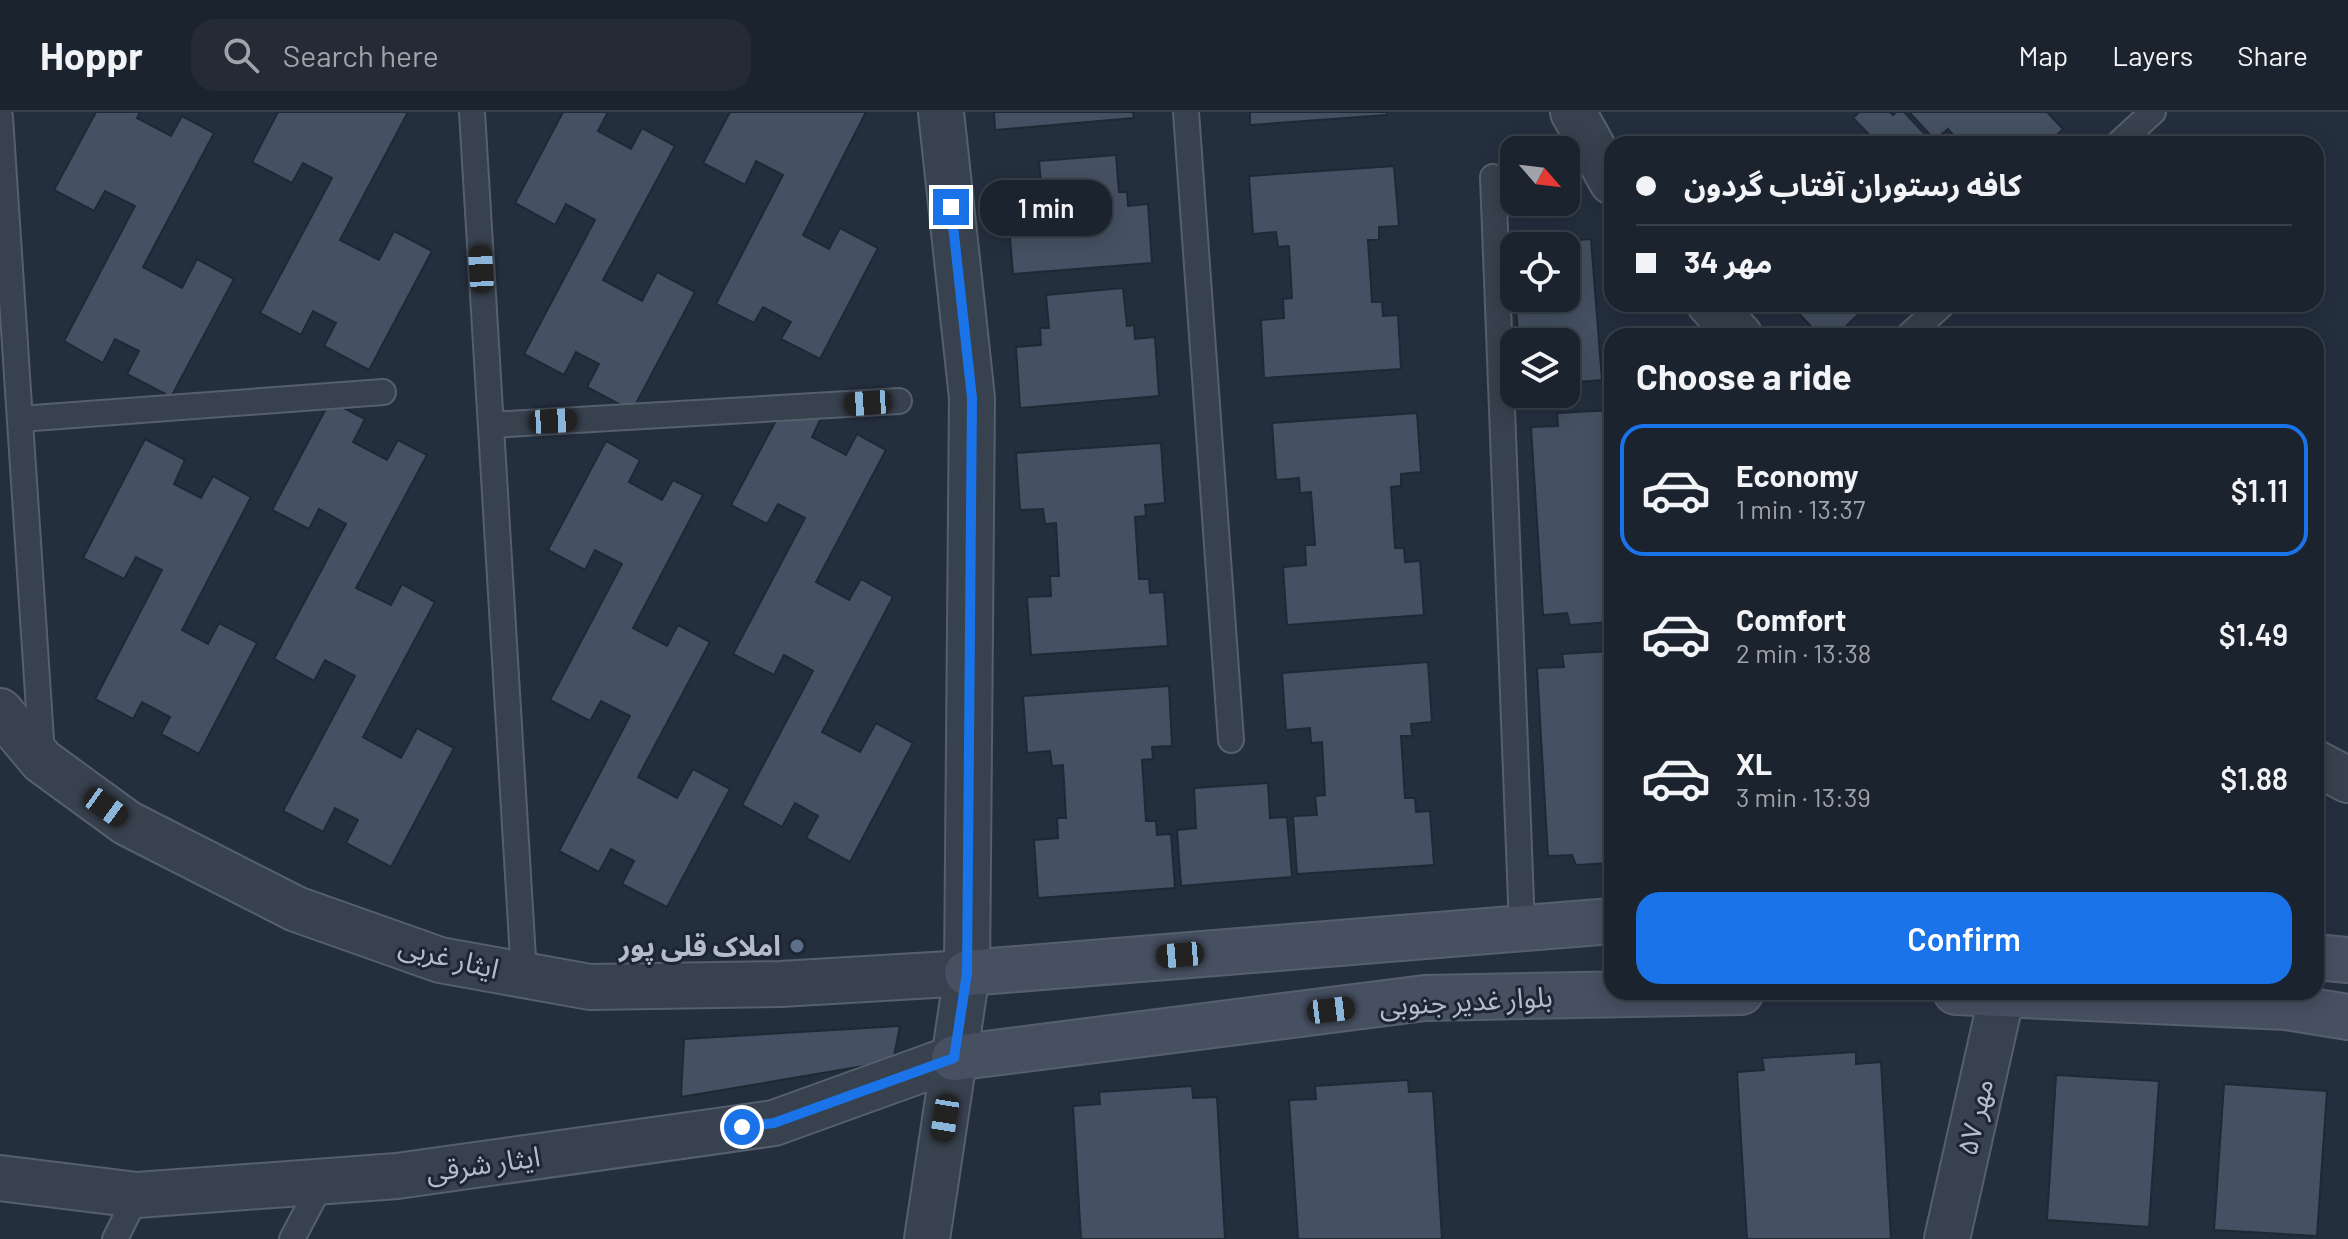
<!DOCTYPE html>
<html lang="en">
<head>
<meta charset="utf-8">
<style>
	:root { --surface:#1b232e; --page:#242b36; --text:#f1f3f6; --muted:#a0a4aa; --line:#39404a; --accent:#1a73e8 }
	body { margin:0; font-family:Barlow,"Noto Sans Arabic",sans-serif; background:var(--page); color:var(--text); height:100vh; display:flex; flex-direction:column; font-size:30px; white-space:nowrap }
	* { box-sizing:border-box; margin:0 }
	p { font-size:26px; color:var(--muted) }
	.icon { flex:none; width:44px; height:44px; fill:none; stroke:currentColor; stroke-width:2; stroke-linecap:round; stroke-linejoin:round }
	.map { position:relative; flex:1; overflow:hidden }
	.side { position:absolute; left:1604px; top:216px; width:720px; height:672px; display:flex; flex-direction:column; background:var(--surface); border-radius:24px; box-shadow:0 4px 20px #0003,0 0 0 2px var(--line) }
	.side>* { flex:none }
	.top-card { position:absolute; left:1604px; top:24px; width:720px; height:176px; border-radius:24px; box-shadow:0 4px 20px #0003,0 0 0 2px var(--line); display:grid; align-content:center; height:176px; padding:0 32px; background:var(--surface) }
	.needle { width:52px; rotate:118deg }
	.tools { position:absolute; left:1500px; top:24px; display:grid; gap:16px }
	.tools a { display:grid; place-items:center; width:80px; height:80px; border-radius:16px; background:var(--surface); box-shadow:0 4px 20px #0003,0 0 0 2px var(--line); font-size:40px }
	.end { position:absolute; width:36px; height:36px; margin:-18px; border:10px solid #1a73e8; background:#fff; box-shadow:0 0 0 4px #fff }
	.from { border-radius:50% }
	.bubble { position:absolute; height:56px; border-radius:24px; background:var(--surface); box-shadow:0 4px 20px #0003,0 0 0 2px var(--line); font-size:26px; font-weight:600; line-height:56px; text-align:center }
	.car { position:absolute; width:24px; height:48px; margin:-24px -12px; border-radius:10px; box-shadow:0 0 6px 2px #0007; background:linear-gradient(#222 24%,#8ab4d8 0 40%,#222 0 76%,#8ab4d8 0 86%,#222 0) }
	.top-card b { display:flex; align-items:center; gap:28px; height:76px; font-size:30px }
	.top-card b+b { border-top:2px solid var(--line) }
	.top-card i { width:20px; height:20px; background:var(--text) }
	ul { padding:0; list-style:none }
	li { display:flex; align-items:center; gap:24px; height:132px; margin:0 16px 12px; padding:0 16px; border:4px solid transparent; border-radius:24px }
	li div { flex:1 }
	li b { display:block; font-size:30px }
	li em { font-style:normal; font-weight:600 }
	li.on { border-color:var(--accent) }
	li>.icon { width:72px; height:72px; stroke-width:1.5 }
	h2 { padding:0 32px; font-size:36px; line-height:96px }
	.cta { display:flex; gap:16px; margin-top:auto; padding:16px 32px }
	.cta a { flex:1; height:92px; border-radius:24px; background:var(--accent); color:#fff; font-size:32px; font-weight:600; line-height:92px; text-align:center }
	header { display:flex; align-items:center; gap:48px; box-sizing:border-box; height:112px; padding:0 40px; background:var(--surface); border-bottom:2px solid var(--line) }
	header strong { font-size:38px }
	nav { display:flex; gap:44px; margin-inline-start:auto; font-size:28px }
	.search { width:560px; height:72px; background:var(--page); display:flex; align-items:center; gap:20px; box-sizing:border-box; padding:0 28px; border-radius:24px; color:var(--muted); font-size:30px }
	.map>svg:first-child { display:block }
	.building { fill:#455162; stroke:#1f2835; stroke-width:2 }
	.lines { fill:none; stroke-linecap:round; stroke-linejoin:round }
	.service-casing { stroke:#565f6c; stroke-width:28 }
	.minor-casing { stroke:#565f6c; stroke-width:48 }
	.tertiary-casing { stroke:#565f6c; stroke-width:48 }
	.secondary-casing { stroke:#565f6c; stroke-width:48 }
	.service { stroke:#38414e; stroke-width:24 }
	.minor { stroke:#38414e; stroke-width:44 }
	.tertiary { stroke:#38414e; stroke-width:44 }
	.secondary { stroke:#465061; stroke-width:44 }
	.route { stroke:#1a73e8; stroke-width:10 }
	.service-dot { fill:#5c6f8a; stroke:#1d2633; stroke-width:3 }
	.labels { text-anchor:middle; stroke-width:6; stroke-linejoin:round; paint-order:stroke }
	.poi-label { font-size:28px; font-weight:bold; fill:#b4bcc9; stroke:#1d2633; text-anchor:end }
	.street-label { font-size:28px; fill:#b4bcc9; stroke:#1d2633 }
</style>
</head>
<body>
<header>
<strong>Hoppr</strong>
<div class="search"><svg class="icon" aria-label="search" viewBox="0 0 24 24"><circle cx="10" cy="10" r="6"/><path d="M15 15l6 6"/></svg>Search here</div>
<nav><a>Map</a><a>Layers</a><a>Share</a></nav>
</header>
<div class="map">
<svg width="2348" height="1127" viewBox="0 0 2348 1127">
	<rect width="100%" height="100%" fill="#242f3e"/>
	<!-- building -->
	<g class="building">
		<path d="M96,0H140L137,6L171,24L182,4L214,21L143,155L182,176L197,147L234,167L171,285L127,262L139,239L115,227L103,251L64,229L135,94L105,79L94,99L54,78Z"/>
		<path d="M278,0H408L340,128L379,148L394,119L432,139L369,258L324,234L336,211L313,199L301,223L260,201L332,66L303,51L292,71L252,50Z"/>
		<path d="M563,0H608L598,19L631,37L642,16L675,34L603,168L642,189L657,160L695,180L632,299L587,275L599,252L576,240L564,263L524,242L595,108L566,92L555,113L515,91Z"/>
		<path d="M730,0H866L803,123L829,137L840,116L878,136L820,247L781,227L791,210L763,195L754,211L716,192L783,63L756,49L745,73L703,51Z"/>
		<path d="M994,0H1133L1134,6L995,18Z"/>
		<path d="M1250,0H1387V3L1250,13Z"/>
		<path d="M1859,0H1890L1893,3L1896,0H1904L1934,32H1878L1853,6Z"/>
		<path d="M1909,0H2047L2063,17L2048,32H1961L1948,17L1935,28Z"/>
		<path d="M1116,43L1119,80H1127L1128,94L1148,92L1152,151L1013,162L1008,101L1034,100L1033,83L1042,82L1039,49Z"/>
		<path d="M1394,54L1399,114L1379,115V128H1368L1372,190H1382L1383,204L1398,203L1401,257L1264,266L1261,208L1284,206L1283,187L1292,186L1289,134L1278,135L1276,120L1253,122L1249,64Z"/>
		<path d="M1591,127L1602,268L1566,271V230H1519L1515,186H1566V134H1514V169L1511,133Z"/>
		<path d="M1123,176L1127,214L1134,213L1135,227L1155,225L1159,284L1020,296L1016,235L1041,233L1040,216H1049L1046,183Z"/>
		<path d="M1790,192H1869L1836,224H1820Z"/>
		<path d="M789,284L823,302L812,325L846,343L857,322L886,338L816,470L849,488L861,467L893,485L822,620L860,640L876,611L913,631L850,750L806,726L818,704L795,691L782,715L742,693L813,559L784,543L774,563L733,542L805,406L778,392L767,412L731,393Z"/>
		<path d="M330,289L365,307L353,330L387,348L398,328L427,343L356,476L391,493L402,472L435,490L363,625L401,646L417,616L454,636L391,755L346,731L358,708L335,696L323,720L283,699L355,564L325,548L314,569L274,547L346,412L319,397L309,417L272,398Z"/>
		<path d="M1612,298V510L1570,513L1567,501L1543,503L1531,315L1558,314L1557,301Z"/>
		<path d="M1417,301L1421,360L1401,362V374L1391,375L1395,436H1404L1405,450L1420,449L1424,503L1287,513L1283,455L1306,453L1305,433H1315L1311,380L1300,381L1299,366L1276,368L1272,311Z"/>
		<path d="M145,327L185,348L174,372L201,386L213,364L251,385L182,518L208,532L219,511L257,531L199,642L161,622L170,605L142,590L133,607L95,587L162,458L136,445L124,467L83,446Z"/>
		<path d="M606,329L640,348L629,370L662,388L673,368L703,383L633,516L667,534L678,513L710,530L638,665L677,686L693,657L730,677L667,795L622,772L634,749L611,737L599,760L559,739L630,604L601,589L590,609L550,588L622,452L595,438L585,458L548,438Z"/>
		<path d="M1161,331L1165,391L1145,393L1146,404L1135,405L1139,467H1149L1150,481L1164,480L1168,534L1031,543L1027,485L1051,484L1050,464H1059L1056,411L1045,412L1043,397L1020,398L1016,341Z"/>
		<path d="M1612,539V751L1576,753L1572,743L1548,744L1537,556L1564,555L1562,542Z"/>
		<path d="M1428,550L1432,610L1411,612L1412,624H1401L1405,686H1415L1416,700L1430,699L1434,753L1297,762L1293,704L1317,703L1315,684L1325,683L1322,630L1311,631L1310,616L1286,618L1282,561Z"/>
		<path d="M1169,574L1172,634L1152,635L1153,647L1142,648L1146,709H1156L1157,723L1171,722L1175,776L1038,786L1034,728L1058,726L1057,706H1066L1063,653L1052,654L1050,639L1027,641L1023,584Z"/>
		<path d="M1268,671L1270,706L1287,705L1292,765L1181,774L1177,718L1196,716L1194,676Z"/>
		<path d="M900,914L893,949L681,985L684,927Z"/>
		<path d="M1856,940V952L1881,950L1891,1127H1747L1737,960L1764,958L1762,946Z"/>
		<path d="M2056,963L2159,969L2149,1115L2047,1108Z"/>
		<path d="M1408,968L1409,980L1433,979L1442,1127H1298L1289,988L1316,987L1315,974Z"/>
		<path d="M2224,972L2327,979L2317,1124L2214,1118Z"/>
		<path d="M1192,974L1193,986L1217,985L1225,1127H1081L1073,994L1100,992L1099,980Z"/>
	</g>
	<g class="lines">
		<defs>
			<g id="service">
				<path d="M472,0L524,863"/>
				<path d="M1186,0L1231,628"/>
				<path d="M0,5L42,643"/>
				<path d="M2118,32L2153,0"/>
				<path d="M1493,65L1522,815"/>
				<path d="M1908,224L1943,192"/>
				<path d="M20,307L383,280"/>
				<path d="M491,313L899,289"/>
				<path d="M115,1127L137,1083"/>
				<path d="M292,1127L322,1070"/>
			</g>
			<g id="minor">
				<path d="M1573,0L1612,70"/>
				<path d="M1710,192L1740,224"/>
				<path d="M0,599L42,649L127,711L296,797L440,848L590,875L781,872L967,861"/>
				<path d="M2316,651L2348,668"/>
				<path d="M0,1066L137,1083L397,1064L774,1011L954,946"/>
				<path d="M1947,1127L2002,882"/>
			</g>
			<path id="tertiary" d="M927,1127L967,861L972,286L941,0"/>
			<g id="secondary">
				<path d="M2316,845L2348,848"/>
				<path d="M967,861L1612,809"/>
				<path d="M1956,880L2286,895L2348,905"/>
				<path d="M954,946L1425,886L1741,880"/>
			</g>
		</defs>
		<!-- service casing -->
		<use href="#service" class="service-casing"/>
		<!-- minor casing -->
		<use href="#minor" class="minor-casing"/>
		<!-- tertiary casing -->
		<use href="#tertiary" class="tertiary-casing"/>
		<!-- secondary casing -->
		<use href="#secondary" class="secondary-casing"/>
		<!-- service -->
		<use href="#service" class="service"/>
		<!-- minor -->
		<use href="#minor" class="minor"/>
		<!-- tertiary -->
		<use href="#tertiary" class="tertiary"/>
		<!-- secondary -->
		<use href="#secondary" class="secondary"/>
	</g>
	<g class="lines">
		<!-- route -->
		<path class="route" d="M742,1015L774,1011L954,946L967,861L972,286L951,95"/>
	</g>
	<!-- markers -->
	<circle class="service-dot" cx="797" cy="834" r="8"/>
	<g class="labels">
		<!-- poi labels -->
		<g class="poi-label">
			<text x="781" y="844">املاک قلی پور</text>
		</g>
		<!-- street labels -->
		<g class="street-label">
			<text transform="translate(449 845) rotate(14)" y="10">ایثار غربی</text>
			<text transform="translate(1466 889) rotate(-3)" y="10">بلوار غدیر جنوبی</text>
			<text transform="translate(1975 1005) rotate(-77)" y="10">مهر ۵۷</text>
			<text transform="translate(483 1052) rotate(-8)" y="10">ایثار شرقی</text>
		</g>
	</g>
</svg>
<div class="tools">
<a><svg class="needle" viewBox="-14 -14 28 28"><path d="M0-13l5 13h-10z" fill="#e53935"/><path d="M0 13l5-13h-10z" fill="#a0a4aa"/></svg></a>
<a><svg class="icon" aria-label="locate" viewBox="0 0 24 24"><circle cx="12" cy="12" r="6"/><path d="M12 2v4M12 18v4M2 12h4M18 12h4"/></svg></a>
<a><svg class="icon" aria-label="layers" viewBox="0 0 24 24"><path d="M12 4l9 5-9 5-9-5zM3 14l9 5 9-5"/></svg></a>
</div>
<i class="end from" style="left:742px;top:1015px"></i>
<i class="end" style="left:951px;top:95px"></i>
<div class="bubble" style="left:980px;top:68px;width:132px">1 min</div>
<i class="car" style="left:481px;top:157px;rotate:357deg"></i>
<i class="car" style="left:868px;top:291px;rotate:266deg"></i>
<i class="car" style="left:553px;top:309px;rotate:87deg"></i>
<i class="car" style="left:106px;top:695px;rotate:126deg"></i>
<i class="car" style="left:1180px;top:843px;rotate:265deg"></i>
<i class="car" style="left:1331px;top:898px;rotate:83deg"></i>
<i class="car" style="left:945px;top:1006px;rotate:189deg"></i>
<div class="top-card">
<b><i class="from"></i>کافه رستوران آفتاب گردون</b>
<b><i></i>مهر 34</b>
</div>
<section class="side">
<h2>Choose a ride</h2>
<ul>
<li class="on"><svg class="icon" aria-label="car" viewBox="0 0 24 24"><path d="M5 17H2v-5l4-1 3-4h7l3 4 3 1v5h-3M9 17h6M6 11h13"/><circle cx="7" cy="17" r="2"/><circle cx="17" cy="17" r="2"/></svg><div><b>Economy</b><p>1 min · 13:37</p></div><em>$1.11</em></li>
<li><svg class="icon" aria-label="car" viewBox="0 0 24 24"><path d="M5 17H2v-5l4-1 3-4h7l3 4 3 1v5h-3M9 17h6M6 11h13"/><circle cx="7" cy="17" r="2"/><circle cx="17" cy="17" r="2"/></svg><div><b>Comfort</b><p>2 min · 13:38</p></div><em>$1.49</em></li>
<li><svg class="icon" aria-label="car" viewBox="0 0 24 24"><path d="M5 17H2v-5l4-1 3-4h7l3 4 3 1v5h-3M9 17h6M6 11h13"/><circle cx="7" cy="17" r="2"/><circle cx="17" cy="17" r="2"/></svg><div><b>XL</b><p>3 min · 13:39</p></div><em>$1.88</em></li>
</ul>
<div class="cta"><a>Confirm</a></div>
</section>
</div>
</body>
</html>
